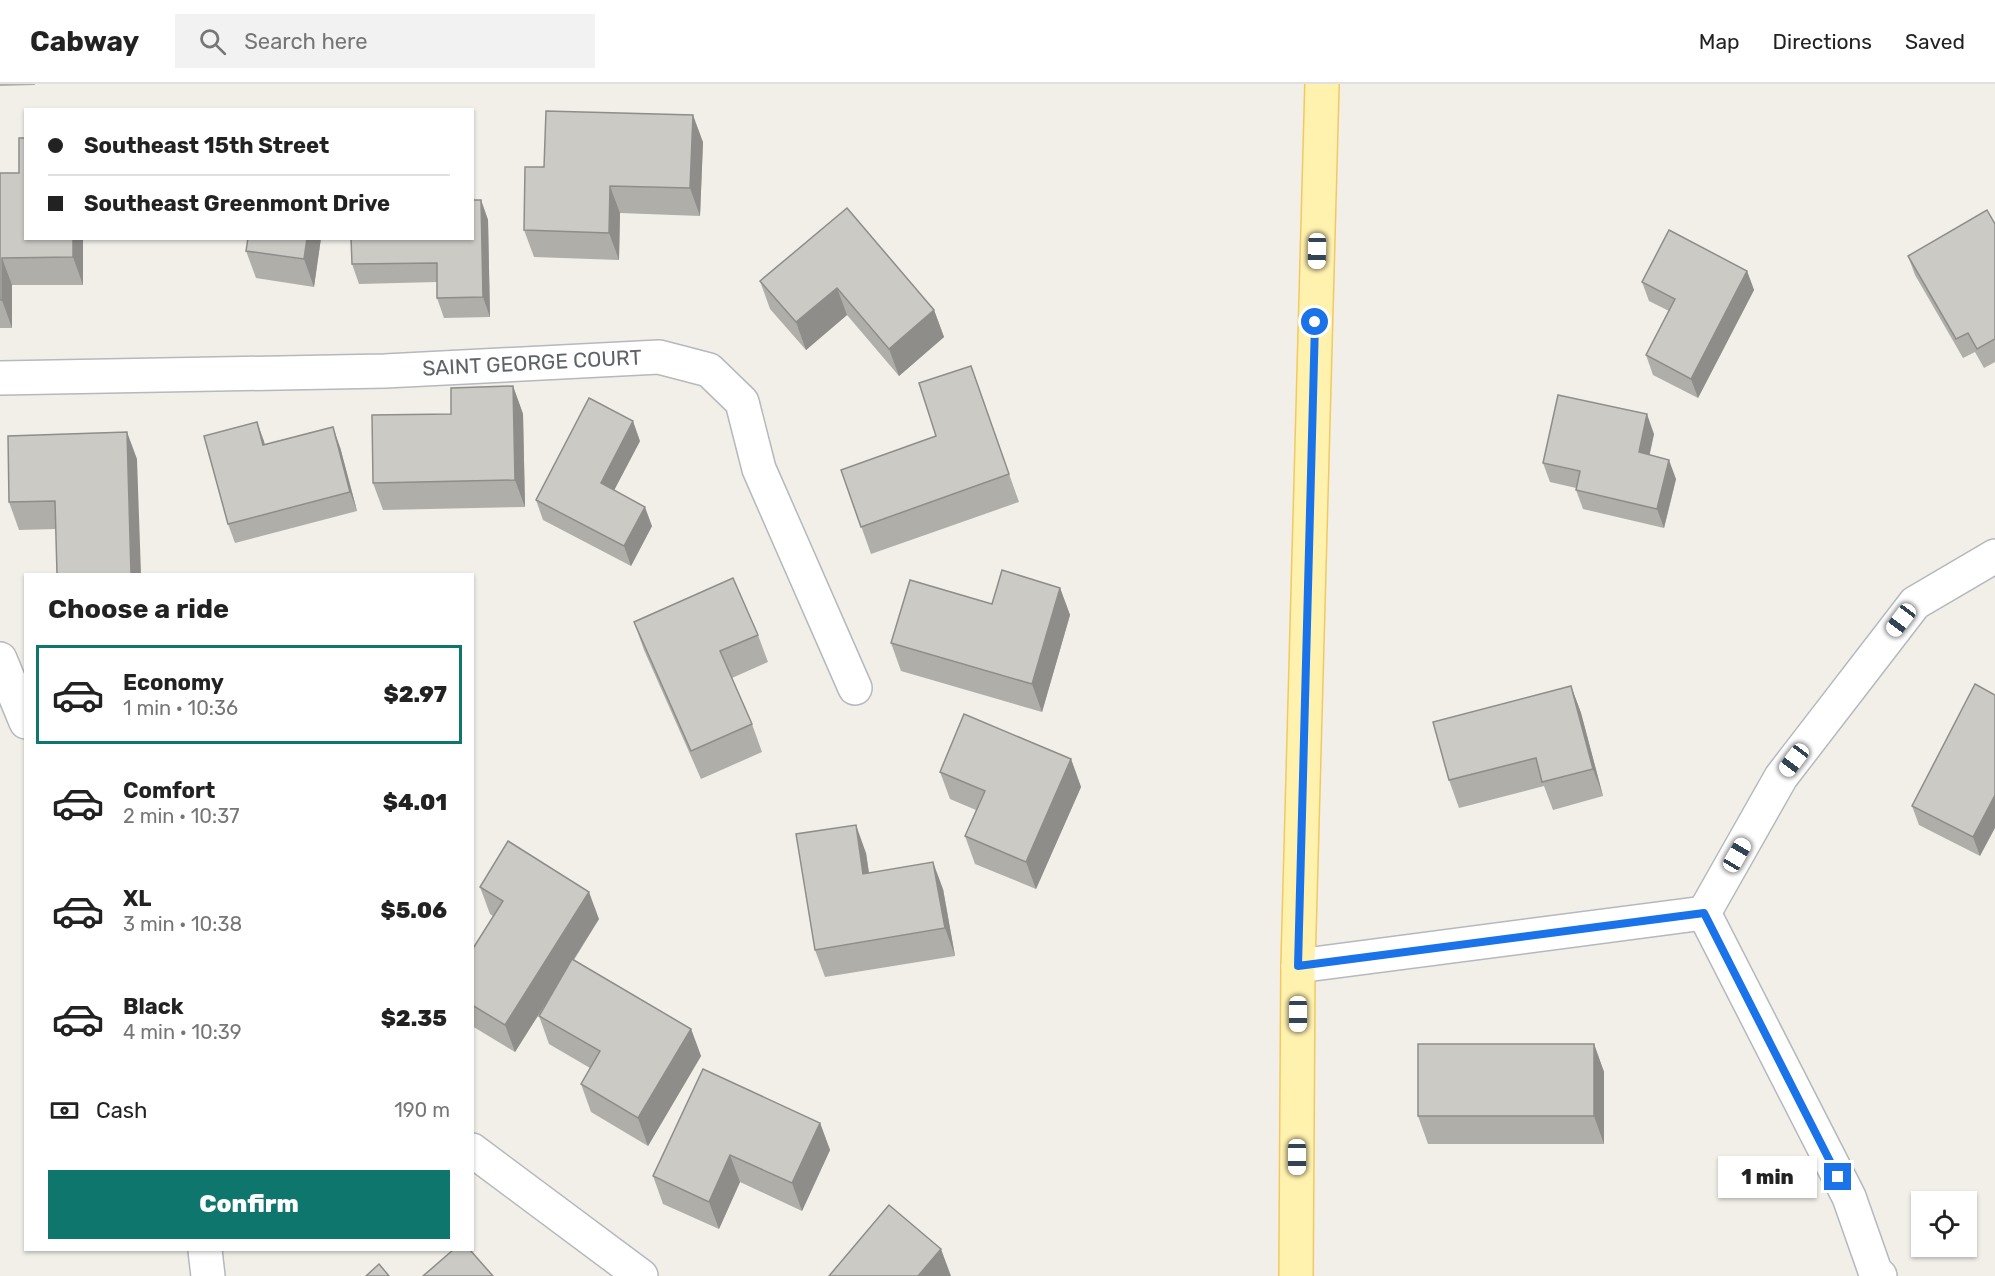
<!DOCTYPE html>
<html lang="en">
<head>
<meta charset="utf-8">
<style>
	:root { --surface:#fff; --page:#f2f2f2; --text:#222; --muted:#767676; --line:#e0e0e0; --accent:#0f766e }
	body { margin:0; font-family:Rubik,sans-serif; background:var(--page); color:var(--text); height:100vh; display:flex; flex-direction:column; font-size:22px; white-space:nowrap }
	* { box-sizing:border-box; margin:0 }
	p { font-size:20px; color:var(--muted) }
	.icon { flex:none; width:33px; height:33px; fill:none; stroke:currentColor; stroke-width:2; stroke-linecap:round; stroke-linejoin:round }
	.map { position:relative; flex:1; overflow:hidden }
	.details { position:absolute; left:24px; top:489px; width:450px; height:678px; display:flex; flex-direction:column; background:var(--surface); border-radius:0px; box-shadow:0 2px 4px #0004 }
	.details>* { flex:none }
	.top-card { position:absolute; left:24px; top:24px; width:450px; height:132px; border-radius:0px; box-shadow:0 2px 4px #0004; display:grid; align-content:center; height:132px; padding:0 24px; background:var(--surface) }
	.controls { position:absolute; left:1911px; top:1107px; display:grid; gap:12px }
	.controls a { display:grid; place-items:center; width:66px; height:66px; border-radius:0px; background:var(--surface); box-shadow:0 2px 4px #0004; font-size:30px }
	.end { position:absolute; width:27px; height:27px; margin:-14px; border:8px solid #1a73e8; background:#fff; box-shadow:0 0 0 3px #fff }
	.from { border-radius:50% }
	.bubble { position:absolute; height:42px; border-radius:0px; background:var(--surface); box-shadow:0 2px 4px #0004; font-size:20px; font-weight:800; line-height:42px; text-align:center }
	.car { position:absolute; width:18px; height:36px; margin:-18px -9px; border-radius:8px; box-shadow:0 0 4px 2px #0007; background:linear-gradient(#fff 24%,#345 0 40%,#fff 0 76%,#345 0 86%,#fff 0) }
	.top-card b { display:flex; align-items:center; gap:21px; height:57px; font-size:22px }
	.top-card b+b { border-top:2px solid var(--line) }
	.top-card i { width:15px; height:15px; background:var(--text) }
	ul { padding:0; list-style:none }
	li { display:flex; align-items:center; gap:18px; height:99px; margin:0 12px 9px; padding:0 12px; border:3px solid transparent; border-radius:0px }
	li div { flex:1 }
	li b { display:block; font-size:22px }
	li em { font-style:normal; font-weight:800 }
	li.current { border-color:var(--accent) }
	li>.icon { width:54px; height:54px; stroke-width:1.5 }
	h2 { padding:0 24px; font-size:27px; line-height:72px }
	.pay { display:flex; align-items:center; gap:15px; height:66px; padding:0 24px; font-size:22px }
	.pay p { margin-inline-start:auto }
	.primary-button { display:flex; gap:12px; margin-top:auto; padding:12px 24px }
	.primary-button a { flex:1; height:69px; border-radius:0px; background:var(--accent); color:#fff; font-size:24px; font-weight:800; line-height:69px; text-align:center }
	header { display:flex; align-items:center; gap:36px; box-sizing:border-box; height:84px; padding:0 30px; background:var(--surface); border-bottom:2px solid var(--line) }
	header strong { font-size:28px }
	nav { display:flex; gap:33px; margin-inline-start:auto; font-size:21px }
	.search { width:420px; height:54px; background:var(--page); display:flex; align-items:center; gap:15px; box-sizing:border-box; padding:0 21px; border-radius:0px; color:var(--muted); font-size:22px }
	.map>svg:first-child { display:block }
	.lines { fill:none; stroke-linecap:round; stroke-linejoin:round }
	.minor-casing { stroke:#b5b8bc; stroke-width:36 }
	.major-casing { stroke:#f2c960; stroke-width:36 }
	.minor { stroke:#fff; stroke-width:33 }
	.major { stroke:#fff2af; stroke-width:33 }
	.wall { fill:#afaea9 }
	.shaded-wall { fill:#8f8d8a }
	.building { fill:#cccac5; stroke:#8f8d8a; stroke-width:1.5 }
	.route { stroke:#1a73e8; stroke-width:8 }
	.labels { text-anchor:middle; stroke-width:4.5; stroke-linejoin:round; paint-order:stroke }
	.street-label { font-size:21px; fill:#5f6368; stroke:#fff }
</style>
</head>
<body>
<header>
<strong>Cabway</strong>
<div class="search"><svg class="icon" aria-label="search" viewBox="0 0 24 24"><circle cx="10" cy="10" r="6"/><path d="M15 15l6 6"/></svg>Search here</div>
<nav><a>Map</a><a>Directions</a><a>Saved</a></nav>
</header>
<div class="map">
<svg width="1995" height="1192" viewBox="0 0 1995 1192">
	<rect width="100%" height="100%" fill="#f1efe8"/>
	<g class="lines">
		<defs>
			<g id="minor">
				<path d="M0,294L385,287L659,273L709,286L742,318L759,385L855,604"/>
				<path d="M0,575L26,638"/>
				<path d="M1704,829L1781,693L1915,519L1995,472"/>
				<path d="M1704,829L1849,1113L1875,1187L1880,1192"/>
				<path d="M1298,882L1704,829"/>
				<path d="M472,1066L641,1192"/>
				<path d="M205,1166L208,1192"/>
			</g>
			<path id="major" d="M1296,1192L1298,882L1322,0"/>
		</defs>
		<!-- minor casing -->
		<use href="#minor" class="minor-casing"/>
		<!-- major casing -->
		<use href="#major" class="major-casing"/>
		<!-- minor -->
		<use href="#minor" class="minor"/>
		<!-- major -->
		<use href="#major" class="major"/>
	</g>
	<!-- wall -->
	<g class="wall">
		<path d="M0,0H35V1L0,2Z"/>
		<path d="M703,58L700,132L620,129L619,176L534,173L524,146L544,83Z"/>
		<path d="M0,89L26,154H83V201H12V244H0Z"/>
		<path d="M481,116L488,136L490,233L444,234L437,214V198L359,200L352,180Z"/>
		<path d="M847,124L934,226L944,253L899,292L847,231L806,266L770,225L760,197Z"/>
		<path d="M1995,140V278L1984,284L1975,268L1963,274L1915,191L1908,172Z"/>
		<path d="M248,154H321L314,203L256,194L246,167Z"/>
		<path d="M1747,187L1754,206L1698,314L1653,291L1646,271L1669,227L1649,217L1642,198Z"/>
		<path d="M971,282L1019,418L871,470L841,386L936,352Z"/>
		<path d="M513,302L523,330L525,423L383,426L373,399L451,330Z"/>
		<path d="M1654,350L1649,371L1676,395L1664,444L1583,425L1576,406V404L1550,398L1543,379Z"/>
		<path d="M640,357L614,406L652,442L631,482L543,436L536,416Z"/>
		<path d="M265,361L340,363L357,427L235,459L228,440Z"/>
		<path d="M137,375L56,445L19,446L9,418Z"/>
		<path d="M1060,504L1070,531L1042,628L901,587L891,559L992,520Z"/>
		<path d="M634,538L758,551L768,578L732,594L752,640L762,668L701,695L644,566Z"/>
		<path d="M1571,602L1581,629L1603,712L1553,726L1544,702L1459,724L1449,696Z"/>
		<path d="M1995,611L1980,772L1919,741L1912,722Z"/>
		<path d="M1071,675L1081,703L1036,805L975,780L965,752L976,726L950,715L940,688Z"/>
		<path d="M866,769L869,789L943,805L955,872L825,893L815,866Z"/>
		<path d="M480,803L599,835L574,876L691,945L701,972L648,1062L591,1028L581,1000L590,984L549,960L539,932L546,919L515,968L472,942V866L493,832L490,830Z"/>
		<path d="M1594,960L1604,988V1060H1428L1418,1032Z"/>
		<path d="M820,1039L830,1066L802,1127L740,1098L719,1145L663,1120L653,1092Z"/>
	</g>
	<!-- shaded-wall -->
	<g class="shaded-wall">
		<path d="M693,31L703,58L700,132L690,104Z"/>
		<path d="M610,102L620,129L619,176L609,149Z"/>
		<path d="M481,116L488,136L490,233L483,213Z"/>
		<path d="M73,154H83V201L73,173Z"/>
		<path d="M307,154H321L314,203L304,175Z"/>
		<path d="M2,174L12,201V244L2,216Z"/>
		<path d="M1747,187L1754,206L1698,314L1691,295Z"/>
		<path d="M837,204L847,231L806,266L796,238Z"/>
		<path d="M934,226L944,253L899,292L889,265Z"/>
		<path d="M513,302L523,330L525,423L515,396Z"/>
		<path d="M1647,330L1654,350L1646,388L1639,368Z"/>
		<path d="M633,337L640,357L608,418L601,399Z"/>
		<path d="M257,338L264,357L270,381L263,361Z"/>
		<path d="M333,343L340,363L357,427L350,408Z"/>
		<path d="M127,348L137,375L141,490H131Z"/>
		<path d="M1669,376L1676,395L1664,444L1657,425Z"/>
		<path d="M645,423L652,442L631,482L624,462Z"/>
		<path d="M1060,504L1070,531L1042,628L1032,600Z"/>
		<path d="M1571,602L1581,629L1603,712L1593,685Z"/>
		<path d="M1071,675L1081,703L1036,805L1026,778Z"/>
		<path d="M1995,711V744L1980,772L1973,753Z"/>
		<path d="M856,741L866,769L873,817L863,790Z"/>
		<path d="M933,778L943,805L955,872L945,844Z"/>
		<path d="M589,808L599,835L515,968L505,941Z"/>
		<path d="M691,945L701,972L648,1062L638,1034Z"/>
		<path d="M1594,960L1604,988V1060L1594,1032Z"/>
		<path d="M820,1039L830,1066L802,1127L792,1099Z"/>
		<path d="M730,1071L740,1098L719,1145L709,1118Z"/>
		<path d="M941,1165L951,1192H918Z"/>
	</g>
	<!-- building -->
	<g class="building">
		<path d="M546,27L693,31L690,104L610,102L609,149L524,146L525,83H544Z"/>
		<path d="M19,54H26V154H73V173L2,174V216H0V89H19Z"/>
		<path d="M472,116H481L483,213L437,214V179L352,180L351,154H472Z"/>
		<path d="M847,124L934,226L889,265L837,204L796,238L760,197Z"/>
		<path d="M1987,126L1995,140V255L1977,265L1968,249L1956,255L1908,172Z"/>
		<path d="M1669,146L1747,187L1691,295L1646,271L1675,215L1642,198Z"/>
		<path d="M248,154H307L304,175L246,167Z"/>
		<path d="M971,282L1009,390L861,443L841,386L936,352L919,299Z"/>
		<path d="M513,302L515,396L373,399L372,331L451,330V304Z"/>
		<path d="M1558,311L1647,330L1639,368L1669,376L1657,425L1576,406L1580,387L1543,379Z"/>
		<path d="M589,314L633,337L601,399L645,423L624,462L536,416Z"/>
		<path d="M257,338L263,361L333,343L350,408L228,440L204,352Z"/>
		<path d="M127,348L131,490H57L55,417L9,418L8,352Z"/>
		<path d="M1002,486L1060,504L1032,600L891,559L910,496L992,520Z"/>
		<path d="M733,494L758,551L720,567L752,640L691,667L634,538Z"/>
		<path d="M1975,600L1995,611V711L1973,753L1912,722Z"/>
		<path d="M1571,602L1593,685L1542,698L1536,674L1449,696L1433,638Z"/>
		<path d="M964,630L1071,675L1026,778L965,752L985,707L940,688Z"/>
		<path d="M856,741L863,790L933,778L945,844L815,866L796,750Z"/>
		<path d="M508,757L589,808L505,941L472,921V866L503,817L480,803Z"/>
		<path d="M572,875L691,945L638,1034L581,1000L600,967L539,932Z"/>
		<rect x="1418" y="960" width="176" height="72"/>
		<path d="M703,985L820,1039L792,1099L730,1071L709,1118L653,1092Z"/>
		<path d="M889,1121L941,1165L918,1192H829Z"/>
		<path d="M453,1166H470L493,1192H423Z"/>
		<path d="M379,1180L389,1192H366Z"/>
	</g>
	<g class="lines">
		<!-- route -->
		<path class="route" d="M1315,238L1298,882L1704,829L1838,1093"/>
	</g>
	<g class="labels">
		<!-- street labels -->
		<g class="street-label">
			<text transform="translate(532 279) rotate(-3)" y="7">SAINT GEORGE COURT</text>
		</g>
	</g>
</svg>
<div class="controls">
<a><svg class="icon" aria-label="locate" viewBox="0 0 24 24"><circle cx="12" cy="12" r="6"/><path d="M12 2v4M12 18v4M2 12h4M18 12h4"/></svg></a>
</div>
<i class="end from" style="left:1315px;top:238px"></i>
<i class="end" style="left:1838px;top:1093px"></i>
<div class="bubble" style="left:1718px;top:1072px;width:99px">1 min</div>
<i class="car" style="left:1317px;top:167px;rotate:181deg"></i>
<i class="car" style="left:1901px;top:536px;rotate:217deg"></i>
<i class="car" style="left:1794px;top:676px;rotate:217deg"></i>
<i class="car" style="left:1737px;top:771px;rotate:30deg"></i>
<i class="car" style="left:1298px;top:930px;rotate:180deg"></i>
<i class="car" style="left:1297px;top:1073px;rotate:180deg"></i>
<div class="top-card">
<b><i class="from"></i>Southeast 15th Street</b>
<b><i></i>Southeast Greenmont Drive</b>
</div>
<section class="details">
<h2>Choose a ride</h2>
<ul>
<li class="current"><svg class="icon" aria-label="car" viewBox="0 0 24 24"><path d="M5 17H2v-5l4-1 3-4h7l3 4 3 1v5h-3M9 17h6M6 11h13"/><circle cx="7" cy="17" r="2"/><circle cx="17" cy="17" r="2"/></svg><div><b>Economy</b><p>1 min · 10:36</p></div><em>$2.97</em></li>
<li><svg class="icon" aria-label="car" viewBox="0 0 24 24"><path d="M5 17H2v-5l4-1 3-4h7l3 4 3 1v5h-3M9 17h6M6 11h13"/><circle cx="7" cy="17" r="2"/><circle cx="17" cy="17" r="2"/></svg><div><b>Comfort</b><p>2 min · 10:37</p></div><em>$4.01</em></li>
<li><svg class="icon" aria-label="car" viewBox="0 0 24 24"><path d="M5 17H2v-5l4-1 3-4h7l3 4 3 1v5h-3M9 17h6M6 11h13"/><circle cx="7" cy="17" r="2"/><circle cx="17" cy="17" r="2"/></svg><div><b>XL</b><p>3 min · 10:38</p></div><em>$5.06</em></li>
<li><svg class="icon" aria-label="car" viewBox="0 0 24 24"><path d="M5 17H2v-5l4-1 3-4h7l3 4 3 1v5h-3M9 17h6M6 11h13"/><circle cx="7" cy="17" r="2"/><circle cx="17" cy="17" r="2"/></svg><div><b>Black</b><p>4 min · 10:39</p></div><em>$2.35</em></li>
</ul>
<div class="pay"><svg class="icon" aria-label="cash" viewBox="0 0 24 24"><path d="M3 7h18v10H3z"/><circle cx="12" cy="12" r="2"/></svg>Cash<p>190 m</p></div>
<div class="primary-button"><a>Confirm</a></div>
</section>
</div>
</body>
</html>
